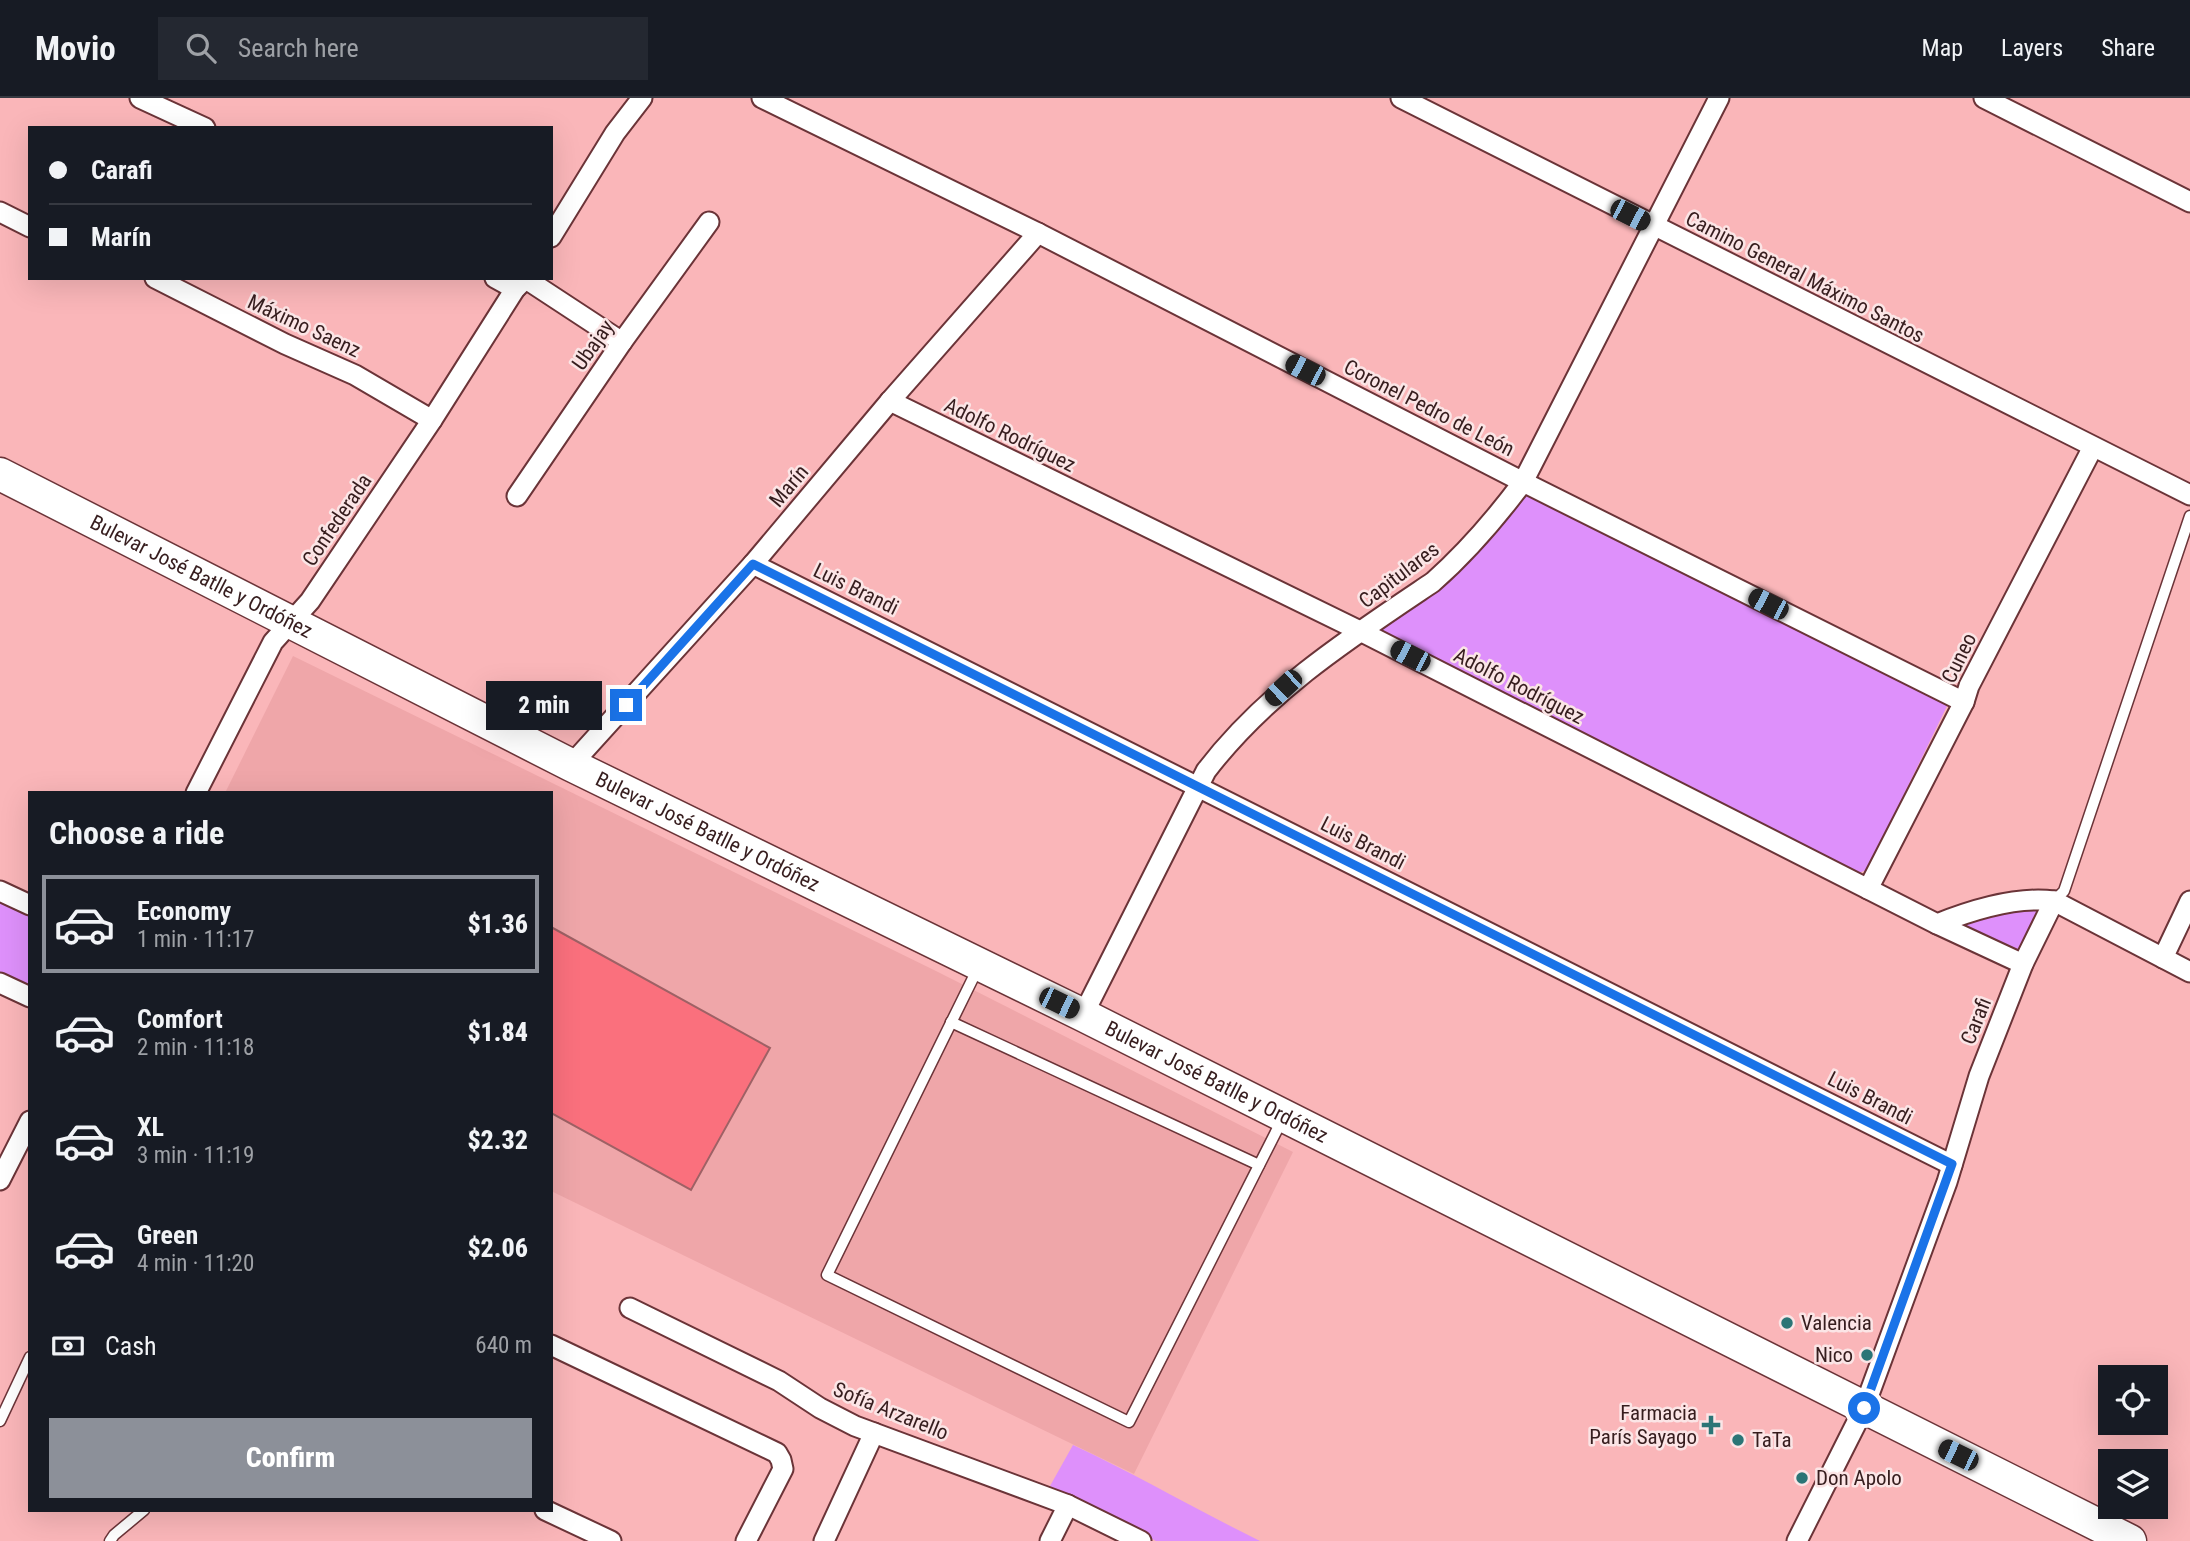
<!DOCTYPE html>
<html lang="en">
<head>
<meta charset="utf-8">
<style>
	:root { --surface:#171b24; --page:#242831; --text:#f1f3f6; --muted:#9ea1a6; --line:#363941; --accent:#8c9099 }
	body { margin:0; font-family:"Roboto Condensed",sans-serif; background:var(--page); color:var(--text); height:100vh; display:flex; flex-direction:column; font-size:26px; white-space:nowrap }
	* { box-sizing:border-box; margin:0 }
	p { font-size:23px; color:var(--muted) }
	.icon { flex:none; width:38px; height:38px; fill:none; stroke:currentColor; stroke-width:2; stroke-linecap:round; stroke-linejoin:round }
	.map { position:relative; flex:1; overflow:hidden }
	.side { position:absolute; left:28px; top:693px; width:525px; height:721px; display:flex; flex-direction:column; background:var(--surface); border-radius:0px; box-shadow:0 7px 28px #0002 }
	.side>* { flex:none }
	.banner { position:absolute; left:28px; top:28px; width:525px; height:154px; border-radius:0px; box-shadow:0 7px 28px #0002; display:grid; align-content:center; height:154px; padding:0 21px; background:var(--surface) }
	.controls { position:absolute; left:2098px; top:1267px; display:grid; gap:14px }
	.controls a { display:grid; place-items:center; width:70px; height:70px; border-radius:0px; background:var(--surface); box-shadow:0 7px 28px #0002; font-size:35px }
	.end { position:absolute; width:32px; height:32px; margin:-16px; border:9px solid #1a73e8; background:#fff; box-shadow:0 0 0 4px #fff }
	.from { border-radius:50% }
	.bubble { position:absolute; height:49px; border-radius:0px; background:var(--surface); box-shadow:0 7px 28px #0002; font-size:23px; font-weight:800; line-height:49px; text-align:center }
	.car { position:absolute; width:21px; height:42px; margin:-21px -10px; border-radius:9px; box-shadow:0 0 5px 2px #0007; background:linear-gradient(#222 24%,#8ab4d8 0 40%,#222 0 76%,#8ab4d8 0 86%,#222 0) }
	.banner b { display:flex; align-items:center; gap:24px; height:66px; font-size:26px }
	.banner b+b { border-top:2px solid var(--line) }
	.banner i { width:18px; height:18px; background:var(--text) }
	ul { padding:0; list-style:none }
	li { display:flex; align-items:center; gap:21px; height:98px; margin:0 14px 10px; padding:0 7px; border:4px solid transparent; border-radius:0px }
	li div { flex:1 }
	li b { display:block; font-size:26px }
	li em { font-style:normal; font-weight:800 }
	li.current { border-color:var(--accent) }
	li>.icon { width:63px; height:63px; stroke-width:1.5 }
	h2 { padding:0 21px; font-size:32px; line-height:84px }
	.pay { display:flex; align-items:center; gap:18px; height:77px; padding:0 21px; font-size:26px }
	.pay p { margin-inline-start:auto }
	.cta { display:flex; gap:14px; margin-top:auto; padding:14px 21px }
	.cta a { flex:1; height:80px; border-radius:0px; background:var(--accent); color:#fff; font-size:28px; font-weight:800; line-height:80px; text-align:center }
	header { display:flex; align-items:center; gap:42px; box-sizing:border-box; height:98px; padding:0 35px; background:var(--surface); border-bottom:2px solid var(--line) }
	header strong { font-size:33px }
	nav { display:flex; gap:38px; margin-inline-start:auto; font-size:24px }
	.search { width:490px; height:63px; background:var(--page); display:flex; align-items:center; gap:18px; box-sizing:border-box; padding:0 24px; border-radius:0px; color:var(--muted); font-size:26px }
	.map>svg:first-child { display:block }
	.built { fill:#efa6a9 }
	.green { fill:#de90fb }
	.building { fill:#fa707d; stroke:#9e6165; stroke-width:2 }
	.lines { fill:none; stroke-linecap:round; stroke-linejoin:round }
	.lane-casing { stroke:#6b3438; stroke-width:13 }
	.street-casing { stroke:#6b3438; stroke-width:23 }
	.primary-casing { stroke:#6b3438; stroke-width:35 }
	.lane { stroke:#fff; stroke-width:10 }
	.street { stroke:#fff; stroke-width:19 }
	.primary { stroke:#fff; stroke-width:32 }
	.route { stroke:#1a73e8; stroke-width:9 }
	.poi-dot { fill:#2b7576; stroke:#fbe5e6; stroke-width:2.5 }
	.labels { text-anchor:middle; stroke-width:5; stroke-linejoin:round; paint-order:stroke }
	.street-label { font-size:21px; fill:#361d1e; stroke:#fbe5e6 }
	.poi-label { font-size:21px; fill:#361d1e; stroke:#fbe5e6; text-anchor:start }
</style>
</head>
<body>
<header>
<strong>Movio</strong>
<div class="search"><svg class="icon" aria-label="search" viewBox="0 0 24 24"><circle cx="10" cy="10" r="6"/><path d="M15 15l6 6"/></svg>Search here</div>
<nav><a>Map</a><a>Layers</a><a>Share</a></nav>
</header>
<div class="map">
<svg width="2190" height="1443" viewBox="0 0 2190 1443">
	<rect width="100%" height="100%" fill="#fab6b9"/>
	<!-- built -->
	<path class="built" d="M293,558L938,874L1293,1054L1134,1376L551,1093V695H225Z"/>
	<!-- green -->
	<g class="green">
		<path d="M1525,395L1949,604L1867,772L1858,775L1383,535L1382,529Z"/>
		<path d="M0,803L30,816V893L0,880Z"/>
		<path d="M2032,806L2039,811L2017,854L1958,830V822Z"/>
		<path d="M1073,1347C1137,1377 1197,1412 1260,1443H1156L1050,1388Z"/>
	</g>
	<!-- building -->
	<path class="building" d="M551,829L770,950L691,1092L551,1015Z"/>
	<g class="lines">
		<defs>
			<g id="lane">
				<path d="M2054,803L2064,793L2190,418"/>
				<path d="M978,870L827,1177L1129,1324L1282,1022"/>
				<path d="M951,924L1259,1067"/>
				<path d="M0,1323L30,1259"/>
				<path d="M110,1443L114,1437L144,1412"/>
			</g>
			<g id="street">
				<path d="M140,0L205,30"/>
				<path d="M762,0L1038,135L1523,384L1964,604"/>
				<path d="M1401,0L2190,397"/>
				<path d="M1984,0L2190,104"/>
				<path d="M0,114L30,129"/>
				<path d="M551,139L615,35L642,0"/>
				<path d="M155,180L285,246L355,277L432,322"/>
				<path d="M495,180L515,191"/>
				<path d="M526,181L622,244"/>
				<path d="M890,303L1362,534L1937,826C1972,812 2016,798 2054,803L2190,874"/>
				<path d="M517,398L622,244L709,124"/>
				<path d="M753,466L1952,1067"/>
				<path d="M571,667L753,466L890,303L1038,135"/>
				<path d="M196,695L273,544L310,503L432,322L515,191L526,180"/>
				<path d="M1868,791L1964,604L1969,588L2093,349"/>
				<path d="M0,793L30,807"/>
				<path d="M1937,826L2023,866"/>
				<path d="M2163,860L2190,803"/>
				<path d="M0,885L30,899"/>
				<path d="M1083,917L1206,673C1267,593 1351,539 1433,484C1467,454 1496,420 1523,384L1719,0"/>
				<path d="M0,1082L30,1023"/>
				<path d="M630,1210L779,1283L820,1310L855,1328L1068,1407L1141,1443"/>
				<path d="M551,1247L777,1355L781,1362L783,1371L746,1443"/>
				<path d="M545,1412L611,1443"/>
				<path d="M824,1443L874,1335"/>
				<path d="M1050,1443L1068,1407"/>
				<path d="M1797,1443L1864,1310L1947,1084L1979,978L2023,866L2054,803"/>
			</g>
			<g id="primary">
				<path id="s1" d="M0,376L571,667L1083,917L2130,1443"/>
			</g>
		</defs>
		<!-- lane casing -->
		<use href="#lane" class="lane-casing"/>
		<!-- street casing -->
		<use href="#street" class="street-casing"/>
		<!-- primary casing -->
		<use href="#primary" class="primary-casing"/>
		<!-- lane -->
		<use href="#lane" class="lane"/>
		<!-- street -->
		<use href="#street" class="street"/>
		<!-- primary -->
		<use href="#primary" class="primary"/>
	</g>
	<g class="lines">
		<!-- route -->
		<path class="route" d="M626,607L753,466L1952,1066L1864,1310"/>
	</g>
	<!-- markers -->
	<g class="poi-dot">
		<circle cx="1787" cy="1225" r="7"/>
		<circle cx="1867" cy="1257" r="7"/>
		<path d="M1707.5 1316.5h7v7h7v7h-7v7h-7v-7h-7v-7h7z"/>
		<circle cx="1738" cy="1342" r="7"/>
		<circle cx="1802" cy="1380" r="7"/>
	</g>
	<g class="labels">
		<!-- street labels -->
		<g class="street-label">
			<text transform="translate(1805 179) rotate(27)" y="7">Camino General Máximo Santos</text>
			<text transform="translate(304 228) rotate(25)" y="7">Máximo Saenz</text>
			<text transform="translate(593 247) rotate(-55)" y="7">Ubajay</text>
			<text transform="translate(1429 310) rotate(27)" y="7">Coronel Pedro de León</text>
			<text transform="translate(1010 337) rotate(26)" y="7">Adolfo Rodríguez</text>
			<text transform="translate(789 388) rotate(-50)" y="7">Marín</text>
			<text transform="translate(337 422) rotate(-56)" y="7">Confederada</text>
			<text transform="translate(1399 477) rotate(-37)" y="7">Capitulares</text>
			<text dy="7" stroke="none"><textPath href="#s1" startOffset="226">Bulevar José Batlle y Ordóñez</textPath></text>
			<text transform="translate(856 491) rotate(26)" y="7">Luis Brandi</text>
			<text transform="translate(1959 560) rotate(-64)" y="7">Cuneo</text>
			<text transform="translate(1519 588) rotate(27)" y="7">Adolfo Rodríguez</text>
			<text dy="7" stroke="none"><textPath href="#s1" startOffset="793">Bulevar José Batlle y Ordóñez</textPath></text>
			<text transform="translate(1363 745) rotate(27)" y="7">Luis Brandi</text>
			<text transform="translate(1976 923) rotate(-68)" y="7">Carafi</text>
			<text dy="7" stroke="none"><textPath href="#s1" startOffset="1360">Bulevar José Batlle y Ordóñez</textPath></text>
			<text transform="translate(1870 1000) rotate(27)" y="7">Luis Brandi</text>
			<text transform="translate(891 1313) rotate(22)" y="7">Sofía Arzarello</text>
		</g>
		<!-- poi labels -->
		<g class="poi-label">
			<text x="1801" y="1232">Valencia</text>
			<text x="1853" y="1264" text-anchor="end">Nico</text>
			<text x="1697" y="1322" text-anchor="end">Farmacia<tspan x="1697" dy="24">París Sayago</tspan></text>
			<text x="1752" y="1349">TaTa</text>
			<text x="1816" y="1387">Don Apolo</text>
		</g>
	</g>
</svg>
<div class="controls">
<a><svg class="icon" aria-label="locate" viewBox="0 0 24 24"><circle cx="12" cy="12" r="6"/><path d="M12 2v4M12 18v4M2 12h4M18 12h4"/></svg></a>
<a><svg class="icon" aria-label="layers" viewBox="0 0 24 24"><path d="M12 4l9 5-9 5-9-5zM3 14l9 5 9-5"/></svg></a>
</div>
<i class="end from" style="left:1864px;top:1310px"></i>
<i class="end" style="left:626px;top:607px"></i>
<div class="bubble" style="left:486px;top:583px;width:116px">2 min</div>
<i class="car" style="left:1630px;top:117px;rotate:117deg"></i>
<i class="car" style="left:1305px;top:272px;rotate:297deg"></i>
<i class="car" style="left:1768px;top:506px;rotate:297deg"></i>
<i class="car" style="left:1410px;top:558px;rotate:297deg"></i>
<i class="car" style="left:1283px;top:590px;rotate:227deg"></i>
<i class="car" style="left:1059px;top:905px;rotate:116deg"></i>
<i class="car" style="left:1958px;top:1357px;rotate:296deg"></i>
<div class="banner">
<b><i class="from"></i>Carafi</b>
<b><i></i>Marín</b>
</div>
<section class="side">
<h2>Choose a ride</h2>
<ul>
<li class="current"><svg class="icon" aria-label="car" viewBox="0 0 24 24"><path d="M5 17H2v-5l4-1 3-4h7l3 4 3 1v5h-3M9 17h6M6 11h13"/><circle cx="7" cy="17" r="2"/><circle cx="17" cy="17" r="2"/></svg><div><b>Economy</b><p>1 min · 11:17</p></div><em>$1.36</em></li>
<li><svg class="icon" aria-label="car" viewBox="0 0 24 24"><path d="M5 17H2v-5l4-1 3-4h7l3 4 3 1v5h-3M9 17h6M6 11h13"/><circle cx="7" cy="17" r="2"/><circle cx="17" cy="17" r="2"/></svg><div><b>Comfort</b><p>2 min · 11:18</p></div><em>$1.84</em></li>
<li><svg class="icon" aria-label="car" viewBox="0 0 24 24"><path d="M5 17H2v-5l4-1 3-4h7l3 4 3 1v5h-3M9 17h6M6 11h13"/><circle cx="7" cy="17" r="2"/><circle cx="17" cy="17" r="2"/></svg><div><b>XL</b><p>3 min · 11:19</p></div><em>$2.32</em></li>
<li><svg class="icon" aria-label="car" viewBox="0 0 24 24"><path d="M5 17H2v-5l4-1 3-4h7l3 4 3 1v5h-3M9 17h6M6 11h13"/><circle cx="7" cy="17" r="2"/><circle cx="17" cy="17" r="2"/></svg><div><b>Green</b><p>4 min · 11:20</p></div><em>$2.06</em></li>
</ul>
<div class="pay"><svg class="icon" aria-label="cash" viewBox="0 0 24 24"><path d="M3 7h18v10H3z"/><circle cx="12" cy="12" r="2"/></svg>Cash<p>640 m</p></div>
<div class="cta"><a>Confirm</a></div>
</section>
</div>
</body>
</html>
